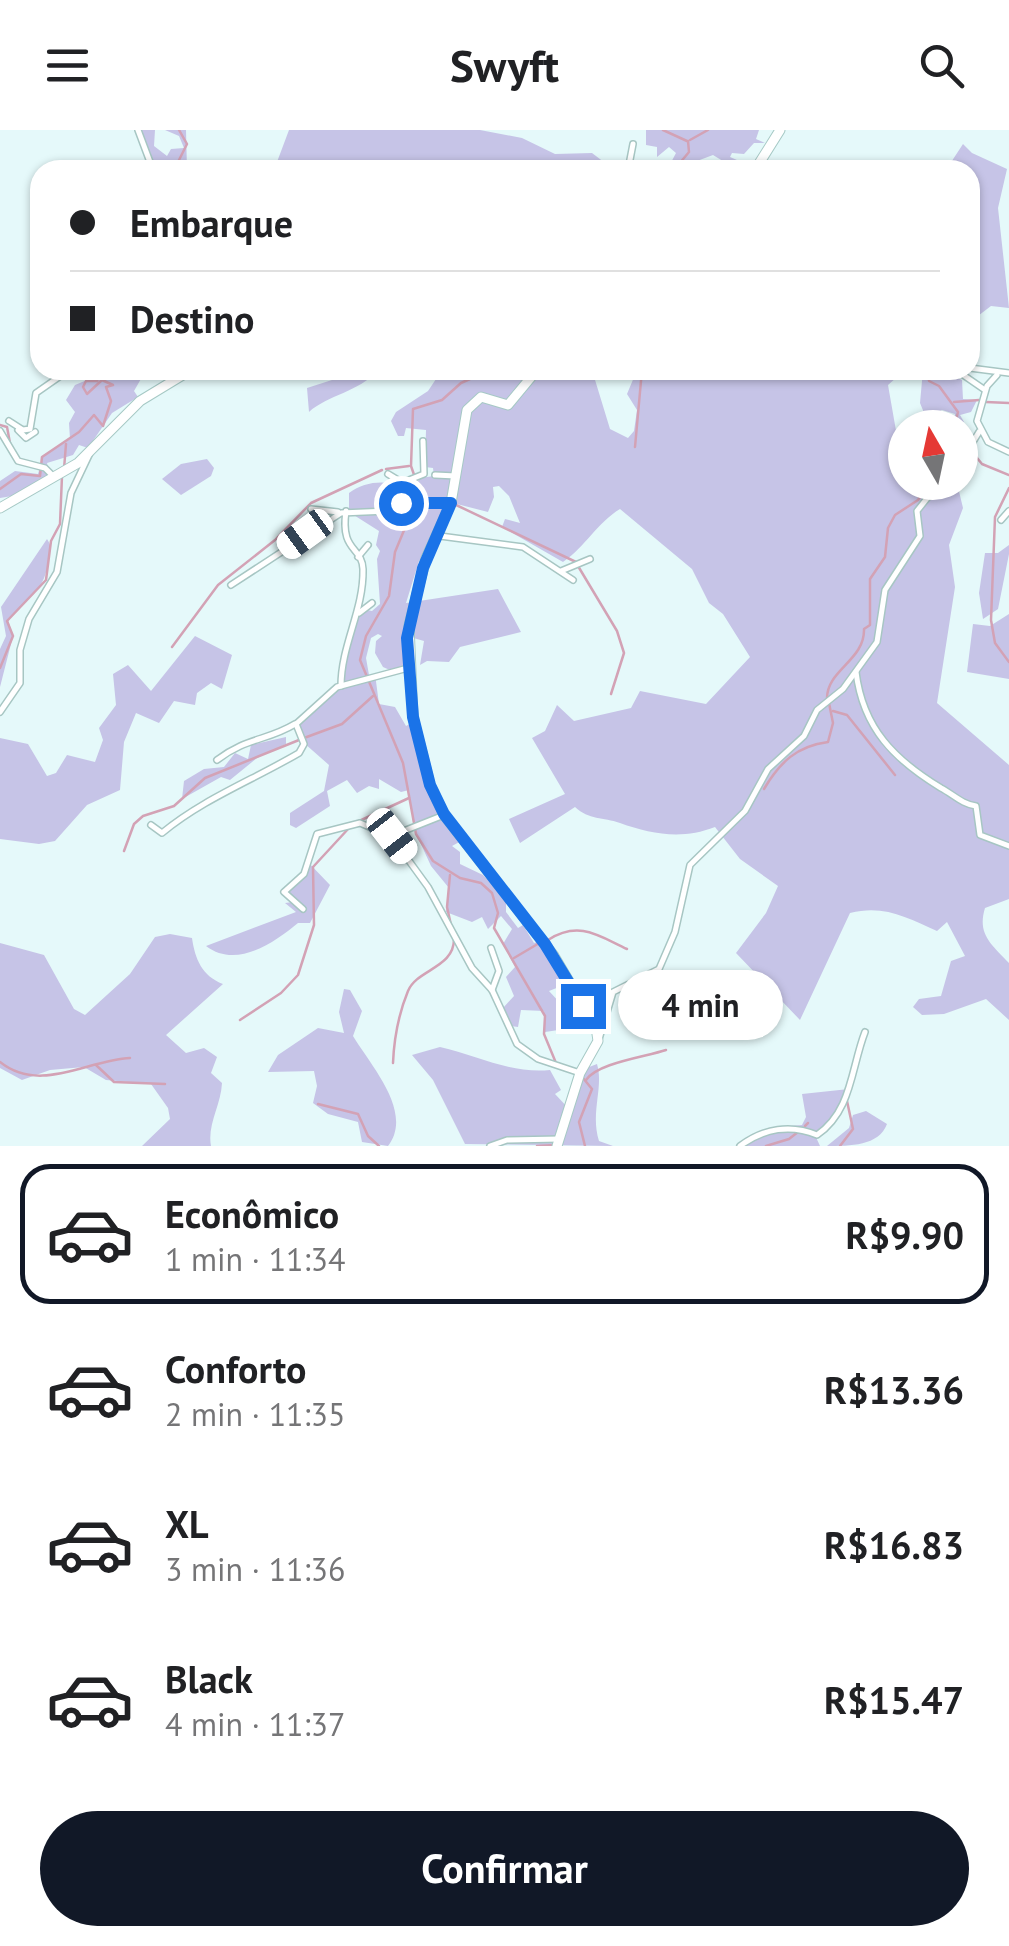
<!DOCTYPE html>
<html lang="pt">
<head>
<meta charset="utf-8">
<style>
	:root { --surface:#fff; --page:#f6f6f6; --text:#202124; --muted:#757577; --line:#e0e0e0; --accent:#111827 }
	body { margin:0; font-family:"PT Sans",sans-serif; background:var(--page); color:var(--text); height:100vh; display:flex; flex-direction:column; font-size:38px; white-space:nowrap }
	* { box-sizing:border-box; margin:0 }
	p { font-size:32px; color:var(--muted) }
	.icon { flex:none; width:55px; height:55px; fill:none; stroke:currentColor; stroke-width:2; stroke-linecap:round; stroke-linejoin:round }
	.map { position:relative; height:1016px; overflow:hidden }
	.side { display:flex; flex-direction:column; background:var(--surface); flex:1 }
	.side>* { flex:none }
	.hud { position:absolute; left:30px; top:30px; width:950px; height:220px; border-radius:30px; box-shadow:0 2px 8px #0004; display:grid; align-content:center; height:220px; padding:0 40px; background:var(--surface) }
	.needle { width:65px; rotate:351deg }
	.fabs { position:absolute; left:888px; top:280px; display:grid; gap:20px }
	.fabs a { display:grid; place-items:center; width:90px; height:90px; border-radius:50%; background:var(--surface); box-shadow:0 2px 8px #0004; font-size:50px }
	.end { position:absolute; width:45px; height:45px; margin:-22px; border:12px solid #1a73e8; background:#fff; box-shadow:0 0 0 5px #fff }
	.from { border-radius:50% }
	.bubble { position:absolute; height:70px; border-radius:35px; background:var(--surface); box-shadow:0 2px 8px #0004; font-size:32px; font-weight:700; line-height:70px; text-align:center }
	.car { position:absolute; width:30px; height:60px; margin:-30px -15px; border-radius:12px; box-shadow:0 0 8px 2px #0007; background:linear-gradient(#fff 24%,#345 0 40%,#fff 0 76%,#345 0 86%,#fff 0) }
	.hud b { display:flex; align-items:center; gap:35px; height:95px; font-size:38px }
	.hud b+b { border-top:2px solid var(--line) }
	.hud i { width:25px; height:25px; background:var(--text) }
	ul { padding:18px 0 0; list-style:none }
	li { display:flex; align-items:center; gap:30px; height:140px; margin:0 20px 15px; padding:0 20px; border:5px solid transparent; border-radius:30px }
	li div { flex:1 }
	li b { display:block; font-size:38px }
	li em { font-style:normal; font-weight:700 }
	li.on { border-color:var(--accent) }
	li>.icon { width:90px; height:90px; stroke-width:1.5 }
	.action { display:flex; gap:20px; margin-top:auto; padding:20px 40px }
	.action a { flex:1; height:115px; border-radius:60px; background:var(--accent); color:#fff; font-size:40px; font-weight:700; line-height:115px; text-align:center }
	header { display:flex; justify-content:space-between; align-items:center; height:130px; padding:0 40px; background:var(--surface); font-size:45px; font-weight:700 }
	.map>svg:first-child { display:block }
	.green { fill:#c6c4e7 }
	.lines { fill:none; stroke-linecap:round; stroke-linejoin:round }
	.stream { stroke:#d3a2b5; stroke-width:2.5 }
	.street-casing { stroke:#a7c6c3; stroke-width:8 }
	.secondary-casing { stroke:#a6c9c5; stroke-width:11 }
	.street { stroke:#fff; stroke-width:5 }
	.secondary { stroke:#fff; stroke-width:9 }
	.route { stroke:#1a73e8; stroke-width:12 }
</style>
</head>
<body>
<header><svg class="icon" aria-label="menu" viewBox="0 0 24 24"><path d="M4 6h16M4 12h16M4 18h16"/></svg>Swyft<svg class="icon" aria-label="search" viewBox="0 0 24 24"><circle cx="10" cy="10" r="6"/><path d="M15 15l6 6"/></svg></header>
<div class="map">
<svg width="1009" height="1016" viewBox="0 0 1009 1016">
	<rect width="100%" height="100%" fill="#e5f9fa"/>
	<!-- green -->
	<g class="green">
		<path d="M139,0H155L154,16L167,26L171,19L184,18L179,6L165,0H186L187,40H155Z"/>
		<path d="M289,0H480L522,8L555,24L592,23L613,39L274,40Z"/>
		<path d="M646,0H759L756,9L765,13H754L744,24L732,23L730,27L737,30L731,36L713,25L697,31L695,40H667L676,23L669,17L657,27V17L646,15Z"/>
		<path d="M963,14L972,23L1007,39L998,78L1009,178L991,176L970,192V40H946Z"/>
		<path d="M99,240H146L134,261L138,267L112,283L88,318L79,315L73,325L47,333L50,345L18,365L0,368V351L15,341L38,344L43,327L70,309L69,293L75,282L66,270L75,255L99,245Z"/>
		<path d="M337,240L374,243C362,260 326,266 309,282L307,258L332,250Z"/>
		<path d="M442,240H518L525,250L535,240H592L610,299L628,308L634,301L637,280L627,264L637,240H905L888,255L905,352L957,353L963,378L949,415L955,457L937,573L1009,635V769L985,778C977,804 991,814 1009,833V890L986,869L944,884L922,885L913,877L919,869L941,866L951,831L965,826L947,792L937,801C908,788 884,774 850,783L800,890L736,823L766,783L778,756L740,729L715,697C682,710 651,704 620,693C603,687 589,690 575,677L520,713L509,689L565,664L532,608L545,601L557,575L574,591L631,578L640,561L706,574L750,527L723,484L709,473L692,439L620,379C598,392 585,417 563,432L502,397L505,389L520,393L509,366L499,356L493,357L494,367L488,382L453,373L442,403L419,431L406,473L498,459L521,502L460,517L449,532L427,531L420,535L424,511L410,507V536L392,541L383,537L375,523L376,511L382,506L378,504L371,508L366,528L369,545L375,544L379,574L395,577L406,596L415,591L438,670L463,710L452,716L460,722V734L483,745L506,769V782L518,798L523,795L534,813L542,810L559,842V857L549,861L573,887L572,898L545,902L544,881L521,880L518,897L511,896L503,878L514,866L506,847L515,837L503,814L512,799L501,786L488,799L482,787L472,792L446,782L449,758L431,736L414,699L409,660L401,662L379,649V659L369,656L357,663L347,650L327,661L330,676L296,698L290,695V683L324,661L329,635L304,613L297,595L337,556L343,522L362,479L372,481L380,474L377,429L380,421L376,415L379,401L349,382V363C368,349 393,350 412,361L420,348L434,346L433,338L425,337L426,300L406,298L404,306H398L391,291L396,282L428,261Z"/>
		<path d="M923,240H939L962,250L963,269L977,270L971,282L960,285L964,292L954,294L955,284L942,280L927,290L920,273Z"/>
		<path d="M207,329L214,338L211,346L181,365L162,349L181,334Z"/>
		<path d="M47,409C53,418 49,421 48,432C44,464 26,467 8,490L13,506L0,557V519L6,506L1,477Z"/>
		<path d="M1009,415V424L998,479L983,489L979,463L985,423H998Z"/>
		<path d="M1009,484V549L967,542L973,494L990,496Z"/>
		<path d="M195,506L232,525L222,559L211,553L197,563L195,575L174,571L159,593L136,583L124,612L120,660L87,675L55,711L39,714L0,709V608L28,614L47,646L56,643L67,625L95,632L103,610L99,598L116,575L113,544L128,535L151,561Z"/>
		<path d="M286,607V614L257,628L230,650L221,647L182,669L184,651L204,639L224,637L235,623L248,629L251,615Z"/>
		<path d="M306,730L330,755L310,793H298C274,813 236,839 206,816L296,782L285,773L293,772L283,759L300,744Z"/>
		<path d="M170,804L192,808C195,829 202,846 223,854L166,905L186,923L204,918L217,927L211,943L222,953C221,975 207,995 211,1016H142L170,989L168,978L151,954L106,950L84,937L50,940L22,950L0,938V813L44,825L74,879L85,885L130,844L155,807Z"/>
		<path d="M344,859L350,860L362,881L353,906C371,936 414,982 388,1016L362,1012L358,992L328,984L313,973L317,956L314,941L268,942L278,925L318,898L344,903L339,882Z"/>
		<path d="M440,917C478,926 512,944 550,940L561,960L555,964L570,980L584,939L597,934C604,957 590,983 599,1011L613,1016L465,1014L433,950L412,925Z"/>
		<path d="M849,959L842,979L815,1005L820,1016H737L769,998L802,995L806,987L802,964Z"/>
		<path d="M866,981L887,994C879,1016 850,1016 827,1016L849,998L853,985Z"/>
	</g>
	<g class="lines">
		<!-- stream -->
		<g class="stream">
			<path d="M179,0L187,14L179,30L181,40"/>
			<path d="M663,0L687,11"/>
			<path d="M690,10L708,0"/>
			<path d="M674,40L689,22L688,11"/>
			<path d="M490,240L461,253L442,270L413,279L411,336L420,362L395,422L389,466L366,506L360,530L403,633L416,704L433,731L460,748L481,753L492,763L498,783L494,798L545,886L544,904L556,933"/>
			<path d="M928,240L929,251L939,256L958,282L954,298"/>
			<path d="M954,272L979,270"/>
			<path d="M986,272L1009,273"/>
			<path d="M0,295L7,297L10,313"/>
			<path d="M960,313L969,319"/>
			<path d="M635,317L642,240"/>
			<path d="M973,323L982,334L1009,345"/>
			<path d="M64,339L66,314"/>
			<path d="M386,339L409,336"/>
			<path d="M1009,358L995,387L991,490L995,513L1009,532"/>
			<path d="M0,359L21,344L40,346L42,327L79,302L94,285L103,296L111,271L106,257L113,255L102,250L87,264L83,257L86,251H97L102,240"/>
			<path d="M454,374L576,432"/>
			<path d="M578,436L617,501L624,523L611,564"/>
			<path d="M172,517L218,455L275,410L311,373L382,340"/>
			<path d="M0,538L13,506L7,491L46,450L51,411L60,394L62,346"/>
			<path d="M827,568C827,540 865,530 864,499L870,495V449L885,427L888,398L895,385L918,370L930,352"/>
			<path d="M833,581L847,585L895,645"/>
			<path d="M304,608L342,594L373,566"/>
			<path d="M764,659C780,632 797,616 828,612L833,593L829,573"/>
			<path d="M357,692L409,668"/>
			<path d="M124,721L134,694L143,686L174,676L205,648L299,610"/>
			<path d="M450,745L447,777L451,795"/>
			<path d="M548,810C579,790 599,806 627,819"/>
			<path d="M514,828L541,812"/>
			<path d="M240,890L281,863L298,845L314,795L313,737L349,698"/>
			<path d="M0,932C40,964 87,930 130,928"/>
			<path d="M393,933C394,909 399,883 408,861C417,839 455,838 454,808"/>
			<path d="M96,935L114,952L165,954"/>
			<path d="M583,948L592,959L579,992L585,1016"/>
			<path d="M586,950C597,933 645,927 666,920"/>
			<path d="M318,974L358,984L368,1006L379,1016"/>
			<path d="M805,996L808,993"/>
			<path d="M537,1016L555,1015"/>
			<path d="M766,1016L789,1009L803,998"/>
			<path d="M840,1016L853,999L847,971"/>
		</g>
		<defs>
			<g id="street">
				<path d="M138,0L153,40"/>
				<path d="M628,40L633,14"/>
				<path d="M970,238L1009,243"/>
				<path d="M956,240L985,260"/>
				<path d="M997,245L987,256L977,291L988,312L1009,322"/>
				<path d="M9,291L23,300L30,299L36,263L69,240"/>
				<path d="M18,300L26,308L35,302"/>
				<path d="M0,301L18,331L45,338L53,346"/>
				<path d="M960,333L979,302"/>
				<path d="M388,344L411,358L412,370"/>
				<path d="M435,345L456,346"/>
				<path d="M404,352L424,344L423,311"/>
				<path d="M311,379L338,382"/>
				<path d="M1001,390L1009,381"/>
				<path d="M440,406L523,417L573,450"/>
				<path d="M358,427L368,415"/>
				<path d="M561,441L590,429"/>
				<path d="M231,455L341,383L388,381L412,370L448,373"/>
				<path d="M359,483L372,473"/>
				<path d="M856,542C863,599 895,630 941,658C954,665 962,674 976,676L980,705L1009,716"/>
				<path d="M341,556C341,515 364,480 363,439C362,416 340,422 346,381"/>
				<path d="M0,582L20,553V520L29,489L57,442L71,363L90,323"/>
				<path d="M217,630C247,607 267,611 295,594"/>
				<path d="M151,695L162,703C203,669 253,650 299,623L304,614L296,594L337,557L408,538"/>
				<path d="M391,706L444,685"/>
				<path d="M303,779L284,762L304,744L317,704L360,693L391,706L428,757L472,838L492,860L517,914L538,929L580,943"/>
				<path d="M491,818L499,841L492,860"/>
				<path d="M599,909L613,862L659,839L675,802L690,735L745,681L768,639L804,606L817,580L843,559L877,512L885,460L920,406L917,381L940,352"/>
				<path d="M490,1016L507,1010L560,1009"/>
				<path d="M740,1016C764,998 791,994 817,1005C852,981 851,938 865,902"/>
			</g>
			<g id="secondary">
				<path d="M755,40L780,0"/>
				<path d="M537,240L508,275L481,267L467,280L451,373L426,428L409,495L413,587L430,655L444,685L554,826L596,897L598,911L580,943L557,1016"/>
				<path d="M0,378L78,333L140,271L191,240"/>
			</g>
		</defs>
		<!-- street casing -->
		<use href="#street" class="street-casing"/>
		<!-- secondary casing -->
		<use href="#secondary" class="secondary-casing"/>
		<!-- street -->
		<use href="#street" class="street"/>
		<!-- secondary -->
		<use href="#secondary" class="secondary"/>
	</g>
	<g class="lines">
		<!-- route -->
		<path class="route" d="M401,373H451L423,438L407,508L413,587L430,655L444,684L545,814L583,876"/>
	</g>
</svg>
<div class="fabs">
<a><svg class="needle" viewBox="-14 -14 28 28"><path d="M0-13l5 13h-10z" fill="#e53935"/><path d="M0 13l5-13h-10z" fill="#757577"/></svg></a>
</div>
<i class="end from" style="left:401px;top:373px"></i>
<i class="end" style="left:583px;top:876px"></i>
<div class="bubble" style="left:618px;top:840px;width:165px">4 min</div>
<i class="car" style="left:305px;top:404px;rotate:234deg"></i>
<i class="car" style="left:392px;top:706px;rotate:142deg"></i>
<div class="hud">
<b><i class="from"></i>Embarque</b>
<b><i></i>Destino</b>
</div>
</div>
<section class="side">
<ul>
<li class="on"><svg class="icon" aria-label="car" viewBox="0 0 24 24"><path d="M5 17H2v-5l4-1 3-4h7l3 4 3 1v5h-3M9 17h6M6 11h13"/><circle cx="7" cy="17" r="2"/><circle cx="17" cy="17" r="2"/></svg><div><b>Econômico</b><p>1 min · 11:34</p></div><em>R$9.90</em></li>
<li><svg class="icon" aria-label="car" viewBox="0 0 24 24"><path d="M5 17H2v-5l4-1 3-4h7l3 4 3 1v5h-3M9 17h6M6 11h13"/><circle cx="7" cy="17" r="2"/><circle cx="17" cy="17" r="2"/></svg><div><b>Conforto</b><p>2 min · 11:35</p></div><em>R$13.36</em></li>
<li><svg class="icon" aria-label="car" viewBox="0 0 24 24"><path d="M5 17H2v-5l4-1 3-4h7l3 4 3 1v5h-3M9 17h6M6 11h13"/><circle cx="7" cy="17" r="2"/><circle cx="17" cy="17" r="2"/></svg><div><b>XL</b><p>3 min · 11:36</p></div><em>R$16.83</em></li>
<li><svg class="icon" aria-label="car" viewBox="0 0 24 24"><path d="M5 17H2v-5l4-1 3-4h7l3 4 3 1v5h-3M9 17h6M6 11h13"/><circle cx="7" cy="17" r="2"/><circle cx="17" cy="17" r="2"/></svg><div><b>Black</b><p>4 min · 11:37</p></div><em>R$15.47</em></li>
</ul>
<div class="action"><a>Confirmar</a></div>
</section>
</body>
</html>
